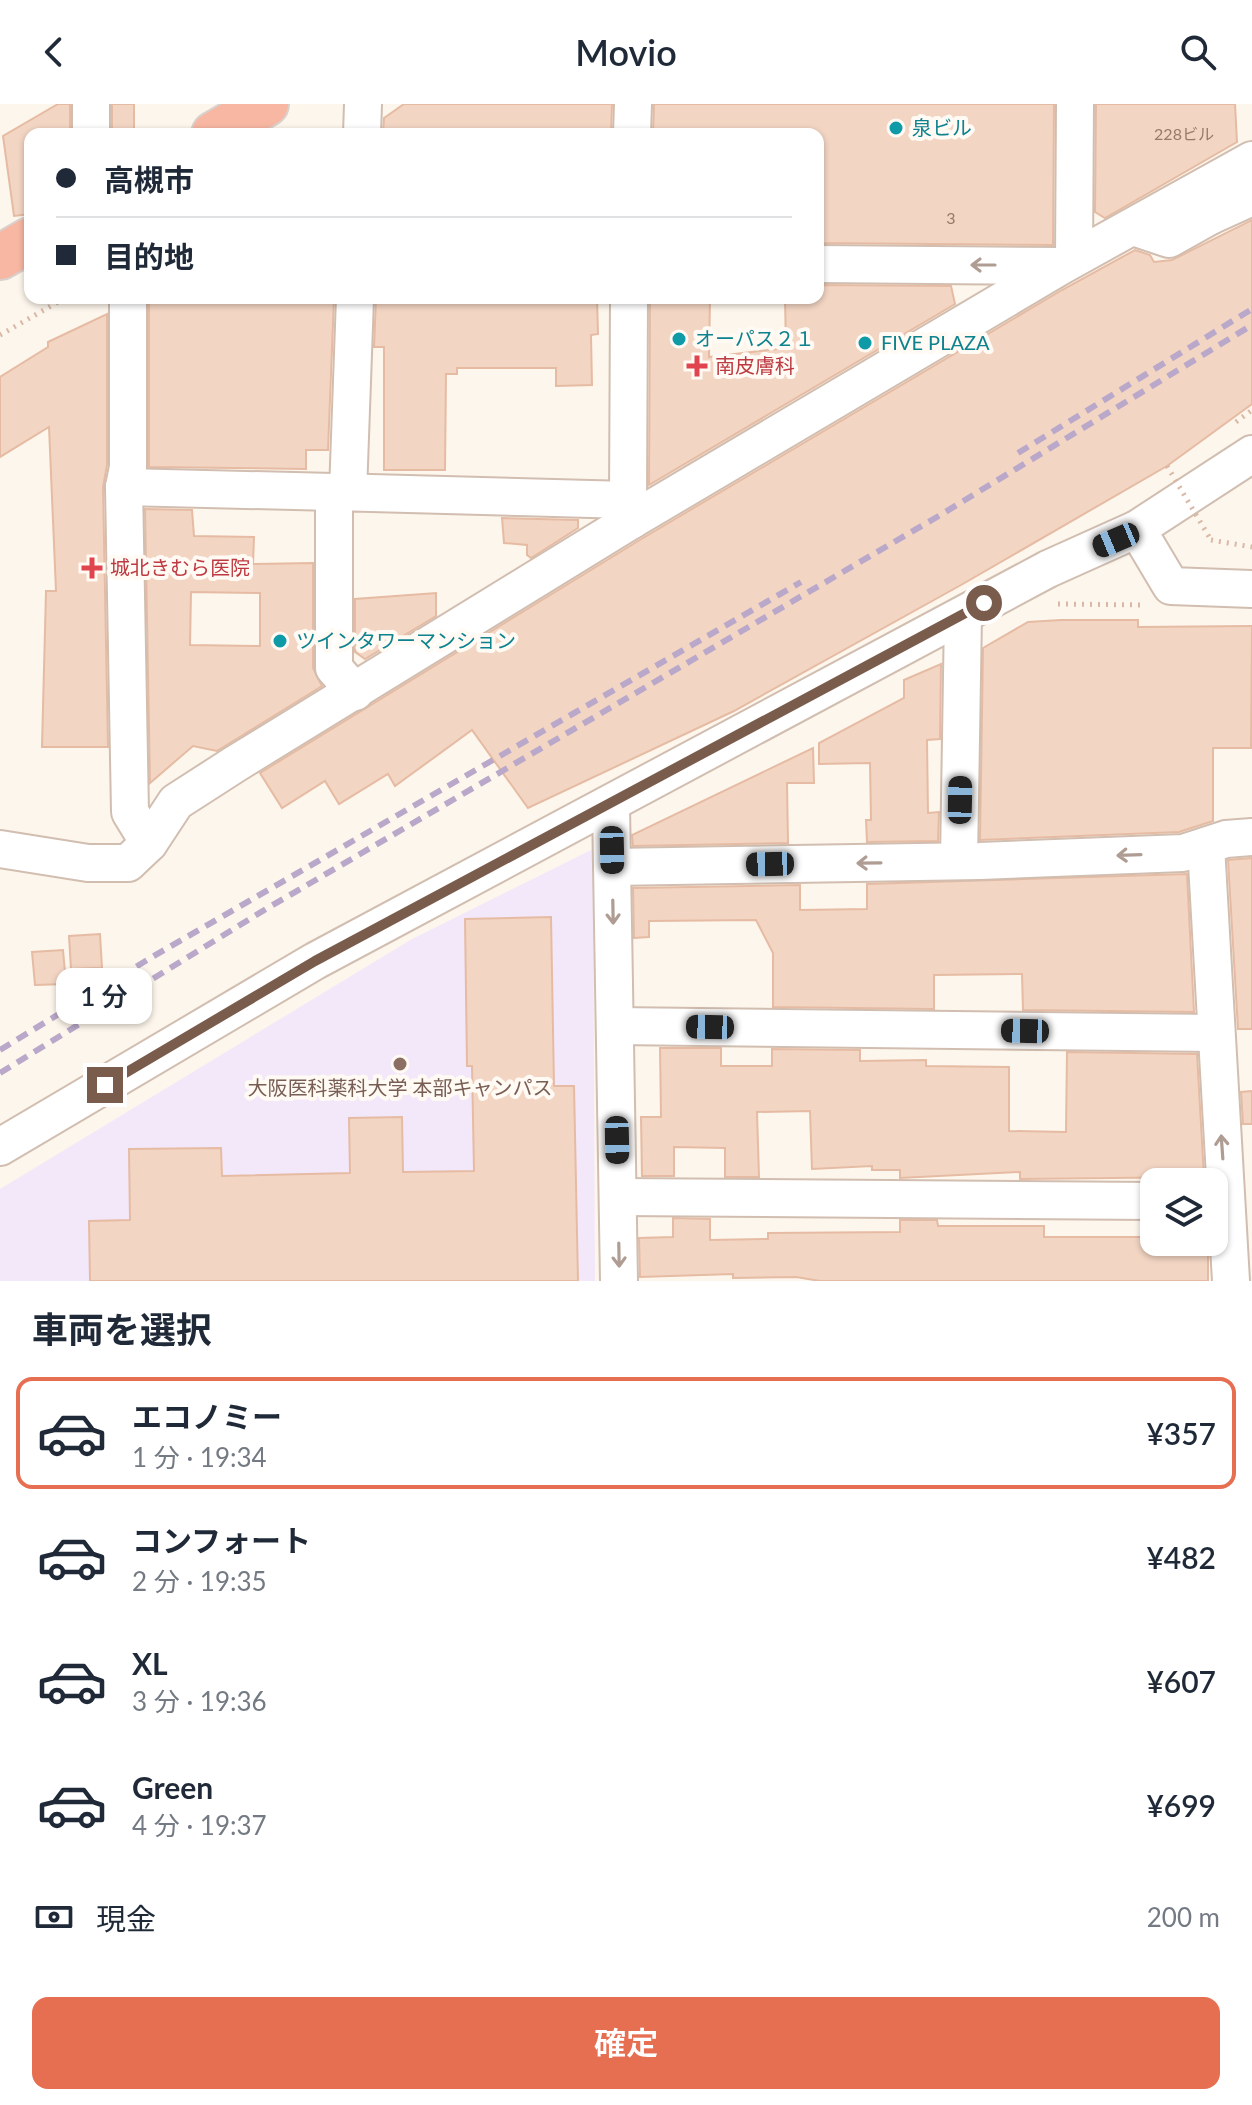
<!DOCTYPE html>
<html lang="ja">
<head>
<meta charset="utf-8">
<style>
	:root { --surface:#fff; --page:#f6f6f7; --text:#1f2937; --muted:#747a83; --line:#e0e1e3; --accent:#e76f51 }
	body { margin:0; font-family:Lato,"Noto Sans JP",sans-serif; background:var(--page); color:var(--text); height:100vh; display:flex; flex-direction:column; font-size:30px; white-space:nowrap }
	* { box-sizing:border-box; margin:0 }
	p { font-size:26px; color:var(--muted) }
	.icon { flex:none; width:44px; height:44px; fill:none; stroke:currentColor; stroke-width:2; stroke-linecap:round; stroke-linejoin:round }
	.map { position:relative; height:1177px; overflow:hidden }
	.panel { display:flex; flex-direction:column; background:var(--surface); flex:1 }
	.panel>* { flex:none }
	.guide { position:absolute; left:24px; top:24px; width:800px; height:176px; border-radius:16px; box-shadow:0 2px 6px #0004; display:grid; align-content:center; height:176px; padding:0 32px; background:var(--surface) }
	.fabs { position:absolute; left:1140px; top:1064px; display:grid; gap:16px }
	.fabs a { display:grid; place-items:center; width:88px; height:88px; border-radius:16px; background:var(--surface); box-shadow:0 2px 6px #0004; font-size:40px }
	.end { position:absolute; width:36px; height:36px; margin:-18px; border:10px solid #7a5c4d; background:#fff; box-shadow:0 0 0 4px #fff }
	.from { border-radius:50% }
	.bubble { position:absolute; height:56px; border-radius:16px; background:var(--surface); box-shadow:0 2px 6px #0004; font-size:26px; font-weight:600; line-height:56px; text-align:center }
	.car { position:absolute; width:24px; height:48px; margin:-24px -12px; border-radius:10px; box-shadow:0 0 6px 2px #0007; background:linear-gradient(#222 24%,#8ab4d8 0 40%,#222 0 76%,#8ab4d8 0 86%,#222 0) }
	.guide b { display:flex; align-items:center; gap:28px; height:76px; font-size:30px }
	.guide b+b { border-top:2px solid var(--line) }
	.guide i { width:20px; height:20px; background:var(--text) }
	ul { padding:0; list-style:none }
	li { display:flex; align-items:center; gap:24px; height:112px; margin:0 16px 12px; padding:0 16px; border:4px solid transparent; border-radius:16px }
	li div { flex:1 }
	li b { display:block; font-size:30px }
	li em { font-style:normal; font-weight:600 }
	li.active { border-color:var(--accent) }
	li>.icon { width:72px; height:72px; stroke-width:1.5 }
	h2 { padding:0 32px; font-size:36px; line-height:96px }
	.pay { display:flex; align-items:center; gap:20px; height:88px; padding:0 32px; font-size:30px }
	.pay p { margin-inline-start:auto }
	.cta { display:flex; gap:16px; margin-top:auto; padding:16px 32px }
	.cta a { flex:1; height:92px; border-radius:16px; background:var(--accent); color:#fff; font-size:32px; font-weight:600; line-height:92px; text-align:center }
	header { display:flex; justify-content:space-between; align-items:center; height:104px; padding:0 32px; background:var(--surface); font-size:36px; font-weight:600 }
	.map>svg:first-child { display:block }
	.education { fill:#f3e8fa }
	.building { fill:#f3d5c3; stroke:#e6bba3; stroke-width:2; fill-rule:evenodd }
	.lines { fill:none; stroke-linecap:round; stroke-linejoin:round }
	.minor-casing { stroke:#d1beb0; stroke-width:40 }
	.highway-casing { stroke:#dad1cd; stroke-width:48 }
	.path { stroke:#d9b8a5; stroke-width:5; stroke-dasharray:2 6; stroke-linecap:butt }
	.minor { stroke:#fff; stroke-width:36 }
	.highway { stroke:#f7b7a3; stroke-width:44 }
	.rail { stroke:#b9a8c9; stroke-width:6; stroke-dasharray:12 8; stroke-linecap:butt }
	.path-bridge { stroke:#d9b8a5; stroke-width:5; stroke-dasharray:2 6; stroke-linecap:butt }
	.oneway { stroke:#af9d94 }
	.route { stroke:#7a5c4d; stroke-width:10 }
	.culture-dot { fill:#0f9aa8; stroke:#fffaf3; stroke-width:3 }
	.health-dot { fill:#e0444e; stroke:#fffaf3; stroke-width:3 }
	.education-dot { fill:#8d6e63; stroke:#fffaf3; stroke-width:3 }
	.labels { text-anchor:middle; stroke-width:8; stroke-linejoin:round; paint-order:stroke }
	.number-label { font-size:16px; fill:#987a6a }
	.culture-label { font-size:20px; fill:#0d838f; stroke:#fffaf3; text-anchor:start }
	.health-label { font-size:20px; fill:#be3a42; stroke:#fffaf3; text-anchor:start }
	.education-label { font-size:20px; fill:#785e54; stroke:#fffaf3 }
</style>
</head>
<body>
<header><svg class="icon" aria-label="back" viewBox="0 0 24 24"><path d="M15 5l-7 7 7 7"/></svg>Movio<svg class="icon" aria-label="search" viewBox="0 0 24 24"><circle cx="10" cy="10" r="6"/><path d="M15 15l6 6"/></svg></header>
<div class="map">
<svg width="1252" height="1177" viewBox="0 0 1252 1177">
	<rect width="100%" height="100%" fill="#fdf6ec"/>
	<!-- education -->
	<path class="education" d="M593,745L595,1177H0V1085L412,835Z"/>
	<!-- building -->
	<g class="building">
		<path d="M58,0H70V30H30V110L14,112L3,32Z"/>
		<rect x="112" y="0" width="22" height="28"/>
		<path d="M404,0H612L611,30H383L384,14Z"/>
		<path d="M654,0H1054L1053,141L818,139V30H653Z"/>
		<path d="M1096,0H1235L1237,38L1105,114L1095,108Z"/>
		<path d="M1252,116V300L1167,362L961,481L734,607L528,704L472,626L395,682L388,670L339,700L325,677L282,704L260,669L643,434L1062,186L1135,146L1150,151L1154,158L1172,156Z"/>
		<path d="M818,181L951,182L955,200L649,381L650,194H710L709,253L786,244L785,194H818Z"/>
		<path d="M149,194H334L328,346H306V365L149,363Z"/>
		<path d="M376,194H597L598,230L591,231L592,281L556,282V264H457V270H446L445,366H384V243H374Z"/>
		<path d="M107,210V361L103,383L108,643H42L46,487H56L49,323L0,353V273L48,243V238Z"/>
		<path d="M145,405L192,406L194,432L254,433L253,460L313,459V564L322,582L217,647L193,642L150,679ZM191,488L260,489V542L190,541Z"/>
		<path d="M502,414L578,416V424L531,454L527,451V441L504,439Z"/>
		<path d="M436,489V512L365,555L355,548V495Z"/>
		<path d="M1061,516H1138V523L1252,522L1251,644H1213V717L1179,728L980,736L983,544L1028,518Z"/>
		<path d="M941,560L940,635L927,636L928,709L939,708L938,737L867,738L866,716H871L870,659L819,660V639L904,594V576Z"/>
		<path d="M813,644L814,679H787L788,739L633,742L632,731Z"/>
		<path d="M1252,754V925H1238L1228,756Z"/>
		<path d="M1187,770L1194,908L1023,906L1022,870L934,871V905L773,903V849L756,816L649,817V833L634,834L633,784L800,781V806L867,805V780Z"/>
		<path d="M551,813L554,982H574L578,1177H90L89,1117L130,1116L129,1045L221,1044L222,1072L350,1069L349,1014L402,1013L403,1068L474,1067L472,962H467L465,815Z"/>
		<path d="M100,830L102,864L71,865L69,832Z"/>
		<path d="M63,846L66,880L35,881L32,848Z"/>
		<path d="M660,944H721V962H772V945L860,946V957L926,956V962L1009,963V1027L1066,1028L1067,948L1197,950L1204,1073L1020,1075V1068L900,1074V1066H872V1062L812,1065L810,1007L757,1008L759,1073H725V1044L674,1043V1072H642L641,1013H661Z"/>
		<path d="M1252,987V1020H1243L1241,988Z"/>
		<path d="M673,1114L710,1115V1136L768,1135V1129L900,1128V1116H937L938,1122H1044V1133H1154V1138H1208V1177H820L796,1173L733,1174V1170L640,1173L639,1134L673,1133Z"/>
	</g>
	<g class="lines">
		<defs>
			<g id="minor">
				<path d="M91,30V0"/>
				<path d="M362,30L363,0"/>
				<path d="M632,30L633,0"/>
				<path d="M1189,102L1210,112L1252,93"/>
				<path d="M1133,123L1169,135L1210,112"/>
				<path d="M1074,154L1075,0"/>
				<path d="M818,160L1060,162"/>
				<path d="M629,194L628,396L632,416"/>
				<path d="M124,383L334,388"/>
				<path d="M348,388L355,194"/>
				<path d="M1137,425L1171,482L1252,485"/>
				<path d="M355,588L334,564V388L628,396"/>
				<path d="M611,702L619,1177"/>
				<path d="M149,739L176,698L235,660L632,416L1061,162L1252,56"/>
				<path d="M1206,742L1231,1177"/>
				<path d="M0,745L88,759H128L149,739L130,708L124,383L128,363V194"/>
				<path d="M959,757L963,511"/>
				<path d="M612,763L980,757L1183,749L1226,735L1252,733"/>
				<path d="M615,922L1215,929"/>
				<path d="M0,1043L315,857L1048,465L1137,425L1252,350"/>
				<path d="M618,1093L1154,1097"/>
			</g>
			<g id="highway">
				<path d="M214,30L266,0"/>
				<path d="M0,153L30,136"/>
			</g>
		</defs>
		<!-- minor casing -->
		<use href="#minor" class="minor-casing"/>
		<!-- highway casing -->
		<use href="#highway" class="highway-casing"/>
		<!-- path -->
		<g class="path">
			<path d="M0,231L65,194"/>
			<path d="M1236,318L1252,306"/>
			<path d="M1211,436L1252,443"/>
			<path d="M1058,500L1144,501"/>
		</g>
		<!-- minor -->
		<use href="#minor" class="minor"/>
		<!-- highway -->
		<use href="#highway" class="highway"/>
		<!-- rail -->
		<g class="rail">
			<path d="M1018,349L1252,205"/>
			<path d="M0,946L152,853L801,478"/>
			<path d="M0,969L266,805L942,410L1252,221"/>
		</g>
		<!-- path-bridge -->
		<path class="path-bridge" d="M1167,362L1211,436"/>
	</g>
	<!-- one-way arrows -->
	<defs><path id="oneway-shaft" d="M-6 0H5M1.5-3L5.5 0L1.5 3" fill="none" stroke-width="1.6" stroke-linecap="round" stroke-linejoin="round" transform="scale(2)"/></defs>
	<g class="oneway">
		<use href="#oneway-shaft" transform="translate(983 161) rotate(-180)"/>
		<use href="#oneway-shaft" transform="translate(1129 751) rotate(178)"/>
		<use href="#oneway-shaft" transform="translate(869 759) rotate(179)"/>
		<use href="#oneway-shaft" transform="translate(613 808) rotate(89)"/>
		<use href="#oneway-shaft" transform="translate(1222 1043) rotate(-94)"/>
		<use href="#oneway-shaft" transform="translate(619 1151) rotate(89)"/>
	</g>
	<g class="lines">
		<!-- route -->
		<path class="route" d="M105,981L315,857L984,499"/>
	</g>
	<!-- markers -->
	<g class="culture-dot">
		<circle cx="896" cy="24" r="8"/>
		<circle cx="679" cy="235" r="8"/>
		<circle cx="865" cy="239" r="8"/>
		<circle cx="280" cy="537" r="8"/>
	</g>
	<g class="health-dot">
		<path d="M693 250h8v8h8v8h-8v8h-8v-8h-8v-8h8z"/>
		<path d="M88 452h8v8h8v8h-8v8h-8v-8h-8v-8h8z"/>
	</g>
	<circle class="education-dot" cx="400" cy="960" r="8"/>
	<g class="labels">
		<!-- number labels -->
		<g class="number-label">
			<text x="1184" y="36">228ビル</text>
			<text x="951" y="120">3</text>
		</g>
		<!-- culture labels -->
		<g class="culture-label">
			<text x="912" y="31">泉ビル</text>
			<text x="695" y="242">オーパス２１</text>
			<text x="881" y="246">FIVE PLAZA</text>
			<text x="296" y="544">ツインタワーマンション</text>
		</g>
		<!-- health labels -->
		<g class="health-label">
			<text x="715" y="269">南皮膚科</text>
			<text x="110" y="471">城北きむら医院</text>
		</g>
		<!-- education labels -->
		<g class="education-label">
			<text x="400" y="991">大阪医科薬科大学 本部キャンパス</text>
		</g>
	</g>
</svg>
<div class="fabs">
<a><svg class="icon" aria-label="layers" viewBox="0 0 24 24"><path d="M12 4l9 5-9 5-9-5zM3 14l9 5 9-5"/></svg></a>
</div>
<i class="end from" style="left:984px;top:499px"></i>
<i class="end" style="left:105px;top:981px"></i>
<div class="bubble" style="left:56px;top:864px;width:96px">1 分</div>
<i class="car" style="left:1116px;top:436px;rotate:247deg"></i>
<i class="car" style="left:960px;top:696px;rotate:1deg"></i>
<i class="car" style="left:612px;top:746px;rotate:179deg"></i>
<i class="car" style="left:770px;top:760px;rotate:269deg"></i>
<i class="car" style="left:710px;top:923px;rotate:271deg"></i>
<i class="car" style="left:1025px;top:927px;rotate:271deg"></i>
<i class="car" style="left:617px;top:1036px;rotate:179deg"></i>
<div class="guide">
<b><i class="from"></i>高槻市</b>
<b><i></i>目的地</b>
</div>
</div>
<section class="panel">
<h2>車両を選択</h2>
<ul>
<li class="active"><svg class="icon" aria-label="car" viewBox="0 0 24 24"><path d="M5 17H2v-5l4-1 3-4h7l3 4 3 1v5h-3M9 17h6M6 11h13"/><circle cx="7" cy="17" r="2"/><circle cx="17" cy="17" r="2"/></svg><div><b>エコノミー</b><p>1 分 · 19:34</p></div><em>¥357</em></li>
<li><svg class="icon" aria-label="car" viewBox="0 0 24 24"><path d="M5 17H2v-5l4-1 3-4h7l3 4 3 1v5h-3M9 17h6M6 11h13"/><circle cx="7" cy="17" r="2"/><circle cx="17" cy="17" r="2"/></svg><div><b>コンフォート</b><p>2 分 · 19:35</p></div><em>¥482</em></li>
<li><svg class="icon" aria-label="car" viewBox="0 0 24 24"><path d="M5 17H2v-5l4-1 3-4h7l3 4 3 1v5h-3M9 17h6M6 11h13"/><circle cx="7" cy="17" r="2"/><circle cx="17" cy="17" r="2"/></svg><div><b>XL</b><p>3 分 · 19:36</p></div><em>¥607</em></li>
<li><svg class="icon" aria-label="car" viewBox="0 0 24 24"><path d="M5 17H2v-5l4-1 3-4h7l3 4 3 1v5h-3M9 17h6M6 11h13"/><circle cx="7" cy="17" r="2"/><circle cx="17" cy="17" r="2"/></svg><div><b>Green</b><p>4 分 · 19:37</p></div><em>¥699</em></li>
</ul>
<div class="pay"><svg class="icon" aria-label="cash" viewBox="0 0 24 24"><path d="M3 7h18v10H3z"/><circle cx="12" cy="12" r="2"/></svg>現金<p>200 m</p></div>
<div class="cta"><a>確定</a></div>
</section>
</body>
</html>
